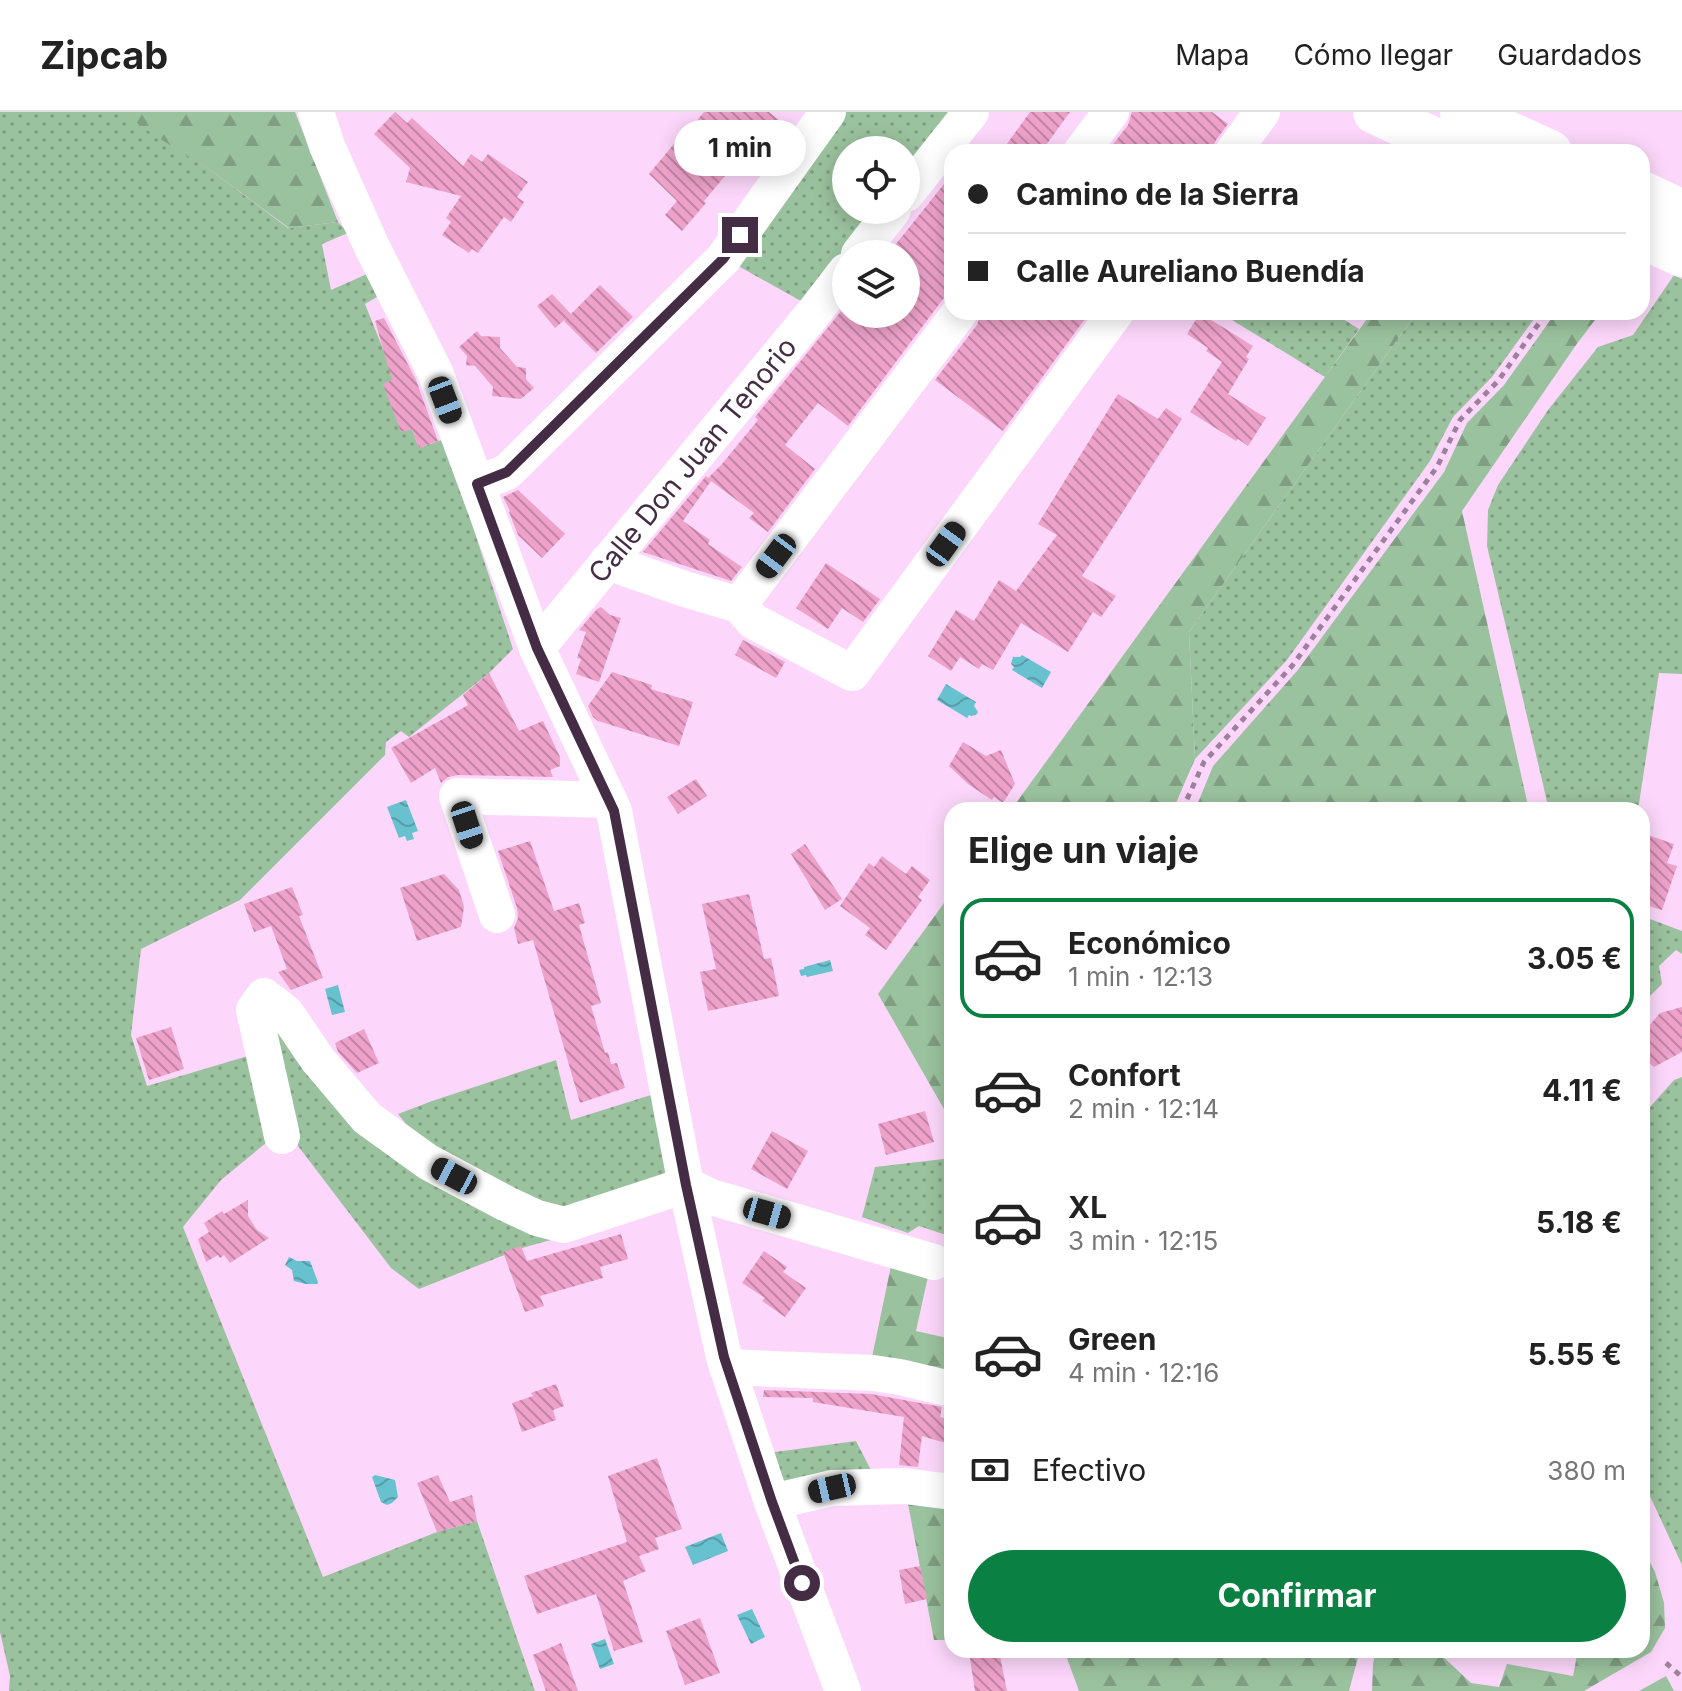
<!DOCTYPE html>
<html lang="es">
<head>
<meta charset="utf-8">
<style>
	:root { --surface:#fff; --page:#f6f6f6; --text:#222; --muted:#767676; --line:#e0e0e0; --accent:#0b8043 }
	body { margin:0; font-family:Inter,sans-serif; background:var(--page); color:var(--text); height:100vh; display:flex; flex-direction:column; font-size:30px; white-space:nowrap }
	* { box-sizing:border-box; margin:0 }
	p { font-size:26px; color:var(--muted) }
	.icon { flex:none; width:44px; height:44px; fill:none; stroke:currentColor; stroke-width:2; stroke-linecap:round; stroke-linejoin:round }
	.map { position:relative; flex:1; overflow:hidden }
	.details { position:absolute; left:944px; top:690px; width:706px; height:856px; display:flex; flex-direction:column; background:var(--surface); border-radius:24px; box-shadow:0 4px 20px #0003 }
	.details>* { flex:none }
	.guide { position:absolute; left:944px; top:32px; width:706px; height:176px; border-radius:24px; box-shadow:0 4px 20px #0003; display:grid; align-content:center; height:176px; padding:0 24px; background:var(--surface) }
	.tools { position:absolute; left:832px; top:24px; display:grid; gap:16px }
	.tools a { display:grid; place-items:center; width:88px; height:88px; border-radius:50%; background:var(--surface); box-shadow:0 4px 20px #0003; font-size:40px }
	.end { position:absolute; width:36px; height:36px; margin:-18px; border:10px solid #442c44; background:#fff; box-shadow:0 0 0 4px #fff }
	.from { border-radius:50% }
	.bubble { position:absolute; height:56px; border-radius:28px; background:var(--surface); box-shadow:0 4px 20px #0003; font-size:26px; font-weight:700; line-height:56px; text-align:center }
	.car { position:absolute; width:24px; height:48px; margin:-24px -12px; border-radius:10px; box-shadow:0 0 6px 2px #0007; background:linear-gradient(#222 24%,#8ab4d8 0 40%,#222 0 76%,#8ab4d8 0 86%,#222 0) }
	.guide b { display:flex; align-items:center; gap:28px; height:76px; font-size:30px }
	.guide b+b { border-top:2px solid var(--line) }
	.guide i { width:20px; height:20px; background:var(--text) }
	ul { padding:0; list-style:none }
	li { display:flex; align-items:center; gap:24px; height:120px; margin:0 16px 12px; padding:0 8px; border:4px solid transparent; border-radius:24px }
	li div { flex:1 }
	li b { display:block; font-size:30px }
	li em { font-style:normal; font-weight:700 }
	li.current { border-color:var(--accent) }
	li>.icon { width:72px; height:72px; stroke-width:1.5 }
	h2 { padding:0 24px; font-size:36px; line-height:96px }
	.pay { display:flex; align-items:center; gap:20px; height:88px; padding:0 24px; font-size:30px }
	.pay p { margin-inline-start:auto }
	.primary-button { display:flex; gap:16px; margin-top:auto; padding:16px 24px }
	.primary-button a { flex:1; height:92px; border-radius:48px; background:var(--accent); color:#fff; font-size:32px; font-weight:700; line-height:92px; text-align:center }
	header { display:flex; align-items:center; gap:48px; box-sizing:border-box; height:112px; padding:0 40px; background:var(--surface); border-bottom:2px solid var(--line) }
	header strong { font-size:38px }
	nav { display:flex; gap:44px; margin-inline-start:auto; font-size:28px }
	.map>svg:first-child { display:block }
	.grass { fill:url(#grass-dots) }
	.forest { fill:url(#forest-firs) }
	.water { fill:url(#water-waves) }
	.building { fill:url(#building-back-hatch) }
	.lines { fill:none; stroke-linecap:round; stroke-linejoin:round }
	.path { stroke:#9e809e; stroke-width:5; stroke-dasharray:6 6; stroke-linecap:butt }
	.minor { stroke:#fff; stroke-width:36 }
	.major { stroke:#fff; stroke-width:44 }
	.route { stroke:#442c44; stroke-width:10 }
	.labels { text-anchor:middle; stroke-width:8; stroke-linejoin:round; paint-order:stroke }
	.street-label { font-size:28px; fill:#442c44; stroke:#fcd7fb }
</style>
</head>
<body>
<header>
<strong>Zipcab</strong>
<nav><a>Mapa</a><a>Cómo llegar</a><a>Guardados</a></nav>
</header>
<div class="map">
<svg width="1682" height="1579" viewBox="0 0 1682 1579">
	<defs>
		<pattern id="grass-dots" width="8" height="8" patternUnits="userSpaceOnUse" patternTransform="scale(2)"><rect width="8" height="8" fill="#9bc29e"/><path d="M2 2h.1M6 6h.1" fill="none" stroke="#809e82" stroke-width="1.8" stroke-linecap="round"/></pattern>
		<pattern id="forest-firs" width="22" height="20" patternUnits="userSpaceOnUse" patternTransform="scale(2)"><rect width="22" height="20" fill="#9bc29e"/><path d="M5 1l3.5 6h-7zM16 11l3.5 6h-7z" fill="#809e82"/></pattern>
		<pattern id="water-waves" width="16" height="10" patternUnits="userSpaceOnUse" patternTransform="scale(2)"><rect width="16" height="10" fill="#67c1ce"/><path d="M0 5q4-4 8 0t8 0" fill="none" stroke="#569da9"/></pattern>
		<pattern id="building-back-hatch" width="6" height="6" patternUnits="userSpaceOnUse" patternTransform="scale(2)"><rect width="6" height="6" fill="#eea2ca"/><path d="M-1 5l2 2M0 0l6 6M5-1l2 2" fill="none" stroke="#c284a6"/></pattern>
	</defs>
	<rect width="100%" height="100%" fill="#fcd7fb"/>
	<!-- grass -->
	<g class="grass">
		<path d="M0,0H123L213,60L288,116L338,110L348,121L322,132L331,178L367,162L380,183L365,192L393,262L401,320L412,317L419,336L444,327L513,537L489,561L409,625L401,619L386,630L385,643L240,788L141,837L131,923L147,974L248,944L272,1026L221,1068L183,1115L323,1465L437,1420L477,1409L535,1579H9L10,1564L0,1520Z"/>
		<path d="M840,0H963L906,72V38H846V98H886L810,194L731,150Z"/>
		<path d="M1674,163L1682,167V562L1659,561L1638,698H1549L1487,434L1488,398L1498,373L1548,298L1598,235L1633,223Z"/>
		<path d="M1219,200H1332L1359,217L1325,265Z"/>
		<path d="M1417,200H1539L1492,265L1453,305L1430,349L1287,548L1195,647L1189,520Z"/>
		<path d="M1642,804L1682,819V842L1676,838L1659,854L1662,872L1642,892Z"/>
		<path d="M275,907L321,968L558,1126L522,1136L419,1177L391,1156L298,1034L283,1006Z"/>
		<path d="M556,948L571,1008L651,983L671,1064L592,1096H535L418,1027L398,1002L432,989Z"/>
		<path d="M1682,965V1453L1642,1367V1004L1674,968Z"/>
		<path d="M952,1046V1125L919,1114L908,1121L862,1105L875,1055Z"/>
		<path d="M856,1329L873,1362L780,1377L768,1341Z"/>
	</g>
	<!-- forest -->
	<g class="forest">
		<path d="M122,0H295L338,110L289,116L213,60L157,25Z"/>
		<path d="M1372,200H1417L1189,520L1195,647L1176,691L1167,698H1011Z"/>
		<path d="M1556,200H1601L1576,233L1462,399L1529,698H1195L1213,654L1297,559L1444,360L1467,311L1504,273Z"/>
		<path d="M952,780V1011L878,882Z"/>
		<path d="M892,1149L929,1160L916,1219L952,1227V1274L870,1255Z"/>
		<path d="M908,1392L952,1395V1528H934Z"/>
		<path d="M1642,1435L1655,1460L1664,1491L1665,1516L1651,1540L1584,1579H1372L1373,1552L1376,1538H1436L1471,1571L1499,1575L1507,1552L1573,1564L1578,1538H1642Z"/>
		<path d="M1064,1538H1360L1349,1579H1079Z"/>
		<path d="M1666,1564L1674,1579H1639Z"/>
	</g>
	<!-- water -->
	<g class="water">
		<path d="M1022,543L1051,560L1042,576L1012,558L1014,555L1011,552L1013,545H1020Z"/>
		<path d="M946,572L976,590L974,594L978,600L976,603L971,604L969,603L967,606L937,588Z"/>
		<path d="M406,688L418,719L412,721L414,727L407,729L405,724L399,726L387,695Z"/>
		<path d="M830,848L833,859L807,865L806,863L801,864L799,858L804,857V855Z"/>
		<path d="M338,873L345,900L332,903L325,877Z"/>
		<path d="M289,1145L297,1149H310L318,1170L317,1172H306L294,1169L292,1158L285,1153Z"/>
		<path d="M375,1363L395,1368L398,1385L392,1391L387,1393L381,1390L372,1365Z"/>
		<path d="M721,1421L728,1439L693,1453L685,1435Z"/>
		<path d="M752,1497L765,1525L751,1532L737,1503Z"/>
		<path d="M605,1527L614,1552L600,1557L591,1532Z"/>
	</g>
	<!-- building -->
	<g class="building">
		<path d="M395,0L407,11L412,6L463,54L471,42L482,50L488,42L528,70L517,85L524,90L511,110L504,105L478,141L472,137L469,141L442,123L451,110L446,106L461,84L406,70L410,56L374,22Z"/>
		<path d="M704,0H769L780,9L741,57L735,52L704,89L706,91L682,119L665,103L677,89L649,62L678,27L680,29Z"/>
		<path d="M1030,0H1070L1041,40H1001Z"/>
		<path d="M1132,0H1212L1228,12L1216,28L1210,40H1107L1128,13Z"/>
		<path d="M952,62V181L943,187L848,314L818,291L785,333L815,357L768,420L749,406L754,401L711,369L683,409L710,428L708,432L742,455L731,469L643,440L706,364L708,366L722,352L758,308L755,305L846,193V202H906V142H888Z"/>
		<path d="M600,173L633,205L596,241L564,209L568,205L555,216L537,194L552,182L571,202Z"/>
		<path d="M981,200H1090L1003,319L935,268L977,213Z"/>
		<path d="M1200,201L1253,234L1246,245L1249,247L1228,282L1266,306L1248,334L1238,327L1236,329L1190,300L1222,250L1206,239L1208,236L1187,222Z"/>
		<path d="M384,206L416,268L438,329L419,336L412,317L401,320L383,272L392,268L375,209Z"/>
		<path d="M477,219L481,224L500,225V236L517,255L526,256V267L534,276L521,287L492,284L493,275L475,254L466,253L467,244L459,235Z"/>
		<path d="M1118,282L1158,307L1166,296L1182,307L1082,464L1116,484L1101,505L1093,500L1068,540L1021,511L993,558L982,552L979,557L960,545L951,559L928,544L956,498L974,509L999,468L1016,479L1057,423L1038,412Z"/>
		<path d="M518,378L565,422L542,446L518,423L509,400L510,399L503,385Z"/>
		<path d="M826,451L880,487L863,510L842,496L828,517L796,496Z"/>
		<path d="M601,495L610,503L621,506L599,570L576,562L581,547L577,546L586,520L579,518L597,497Z"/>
		<path d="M743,528L785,550L776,566L735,543Z"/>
		<path d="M612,560L652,573L651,577L693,590L679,634L598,609L593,605L588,594Z"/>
		<path d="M489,561L519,619L543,609L560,645V654L550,658L553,665L458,663L448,665L441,671L435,656L411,671L391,636L468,593L463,583Z"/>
		<path d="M963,630L986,644L1001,638L1015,672L1003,691L994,685L992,688L968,672L949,654Z"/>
		<path d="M696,667L707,684L678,702L667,685Z"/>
		<path d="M1642,721L1674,732L1667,751L1677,754L1662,798L1642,792Z"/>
		<path d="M530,729L554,799L579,791L585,811L579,813L601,891L591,894L605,941L608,940L611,952L617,951L625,976L580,991L533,828L518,832L514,816L518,806L517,796L498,739Z"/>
		<path d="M805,732L842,787L825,798L791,742Z"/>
		<path d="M882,744L906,762L912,754L930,768L918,785L922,788L886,838L865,823L870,816L840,794L869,751L874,755Z"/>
		<path d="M444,762L459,778L464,795L461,815L417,829L400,776Z"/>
		<path d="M292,775L303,803L299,804L323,866L291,878L278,860L287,857L271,814L254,820L244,792Z"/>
		<path d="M749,782L764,847L771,846L779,884L708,899L700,860L716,857L702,792Z"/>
		<path d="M1682,895V940L1654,955L1642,945V919L1648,915L1660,901Z"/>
		<path d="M171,915L184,957L149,968L136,926Z"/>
		<path d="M364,917L379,951L357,961L338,940L335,931Z"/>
		<path d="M925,999L934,1030L886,1043L878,1012Z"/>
		<path d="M772,1019L808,1039L787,1077L751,1057Z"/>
		<path d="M248,1088V1104L257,1118L269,1126L230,1151L224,1143L220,1146L218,1143L206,1150L198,1127L209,1120L204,1111L222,1099L224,1102Z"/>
		<path d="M621,1122L628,1147L600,1155L603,1166L540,1184L544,1194L525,1200L503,1140L521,1134L527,1149Z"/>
		<path d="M764,1139L787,1155L783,1160L806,1176L785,1205L762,1189L765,1186L742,1171Z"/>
		<path d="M556,1272L564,1294L553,1298L556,1308L522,1320L512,1291L533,1284L531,1281Z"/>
		<path d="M764,1278L871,1282L942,1295L940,1305L952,1308V1333L922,1324L918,1355L899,1353L904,1305L813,1290V1286L763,1285Z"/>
		<path d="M657,1346L682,1417L655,1426L659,1437L639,1444L646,1459L623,1469L643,1530L614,1539L596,1482L537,1502L524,1464L627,1430L608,1364Z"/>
		<path d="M438,1363L450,1390L472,1383L477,1409L437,1420L417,1371Z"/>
		<path d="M920,1454L927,1487L905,1492L899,1458Z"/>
		<path d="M700,1506L720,1561L685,1573L666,1519Z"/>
		<path d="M561,1531L578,1579H546L533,1543Z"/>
		<path d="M969,1540L1000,1544L1007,1579H975Z"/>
	</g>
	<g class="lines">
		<!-- path -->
		<g class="path">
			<path d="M1182,698L1204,650L1292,554L1437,355L1460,308L1498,269L1547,200"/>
			<path d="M1666,1551L1682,1565"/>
		</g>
		<!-- minor -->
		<g class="minor">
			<path d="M316,0L327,34L372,135L435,260L537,536L614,699L686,1073L724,1245L772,1390L843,1579"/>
			<path d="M1081,40L1111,0"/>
			<path d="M1233,40L1262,0"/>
			<path d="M906,82L971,0"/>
			<path d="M859,142L893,98"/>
			<path d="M477,372L507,360L723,147L828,0"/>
			<path d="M607,450L685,477L739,493L753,509L852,561L1116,200"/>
			<path d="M739,493L960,200"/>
			<path id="s1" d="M537,536L816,198L846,159"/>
			<path d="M497,803L457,684L609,688"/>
			<path d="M282,1024L254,898L264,884L286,901L318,948L367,1006L428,1050L507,1092L537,1106L564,1113L686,1073L711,1085L934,1150"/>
			<path d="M727,1255L873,1261L900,1265L942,1275"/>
			<path d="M772,1390L832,1376L904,1374L952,1380"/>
		</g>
		<!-- major -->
		<g class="major">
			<path d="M1375,0L1461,40"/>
			<path d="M1462,0L1550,40"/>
			<path d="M1642,81L1674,96L1682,103"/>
			<path d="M1642,125L1682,143"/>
		</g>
	</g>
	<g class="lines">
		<!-- route -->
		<path class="route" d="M740,123L723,147L507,360L477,372L537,536L614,699L686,1073L724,1245L772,1390L802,1471"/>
	</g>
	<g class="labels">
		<!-- street labels -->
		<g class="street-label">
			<text dy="10" stroke="none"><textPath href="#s1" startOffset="244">Calle Don Juan Tenorio</textPath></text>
		</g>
	</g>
</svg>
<div class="tools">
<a><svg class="icon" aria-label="locate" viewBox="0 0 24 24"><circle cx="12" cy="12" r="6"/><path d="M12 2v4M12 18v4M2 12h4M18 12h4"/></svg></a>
<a><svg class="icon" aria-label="layers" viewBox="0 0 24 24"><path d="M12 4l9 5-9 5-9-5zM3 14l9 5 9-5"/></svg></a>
</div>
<i class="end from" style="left:802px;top:1471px"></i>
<i class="end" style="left:740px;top:123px"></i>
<div class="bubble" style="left:674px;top:8px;width:132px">1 min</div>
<i class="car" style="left:445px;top:288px;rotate:159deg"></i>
<i class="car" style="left:946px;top:432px;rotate:36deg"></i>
<i class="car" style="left:776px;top:444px;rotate:217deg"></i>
<i class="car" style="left:467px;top:713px;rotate:162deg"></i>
<i class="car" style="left:454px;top:1064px;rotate:298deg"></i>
<i class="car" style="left:767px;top:1101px;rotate:106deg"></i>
<i class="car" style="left:832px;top:1376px;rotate:257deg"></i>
<div class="guide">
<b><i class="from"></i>Camino de la Sierra</b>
<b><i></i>Calle Aureliano Buendía</b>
</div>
<section class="details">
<h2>Elige un viaje</h2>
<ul>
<li class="current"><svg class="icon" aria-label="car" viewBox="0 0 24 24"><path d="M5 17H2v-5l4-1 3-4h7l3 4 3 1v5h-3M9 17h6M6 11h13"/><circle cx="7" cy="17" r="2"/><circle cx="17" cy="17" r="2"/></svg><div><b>Económico</b><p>1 min · 12:13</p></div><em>3.05 €</em></li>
<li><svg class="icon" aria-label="car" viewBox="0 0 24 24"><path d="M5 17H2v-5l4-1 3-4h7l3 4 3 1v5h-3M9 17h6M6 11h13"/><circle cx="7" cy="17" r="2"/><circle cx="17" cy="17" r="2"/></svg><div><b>Confort</b><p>2 min · 12:14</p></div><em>4.11 €</em></li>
<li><svg class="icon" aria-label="car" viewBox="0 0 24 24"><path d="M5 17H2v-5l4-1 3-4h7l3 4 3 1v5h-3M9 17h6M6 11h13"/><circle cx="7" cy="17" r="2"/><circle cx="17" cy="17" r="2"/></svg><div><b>XL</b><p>3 min · 12:15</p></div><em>5.18 €</em></li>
<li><svg class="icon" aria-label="car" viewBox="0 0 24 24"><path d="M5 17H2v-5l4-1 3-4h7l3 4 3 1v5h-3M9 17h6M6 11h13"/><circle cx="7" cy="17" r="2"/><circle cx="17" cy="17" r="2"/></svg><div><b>Green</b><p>4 min · 12:16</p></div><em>5.55 €</em></li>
</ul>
<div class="pay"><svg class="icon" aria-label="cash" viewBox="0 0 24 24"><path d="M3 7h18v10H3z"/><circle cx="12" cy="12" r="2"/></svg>Efectivo<p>380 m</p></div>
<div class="primary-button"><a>Confirmar</a></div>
</section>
</div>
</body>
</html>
